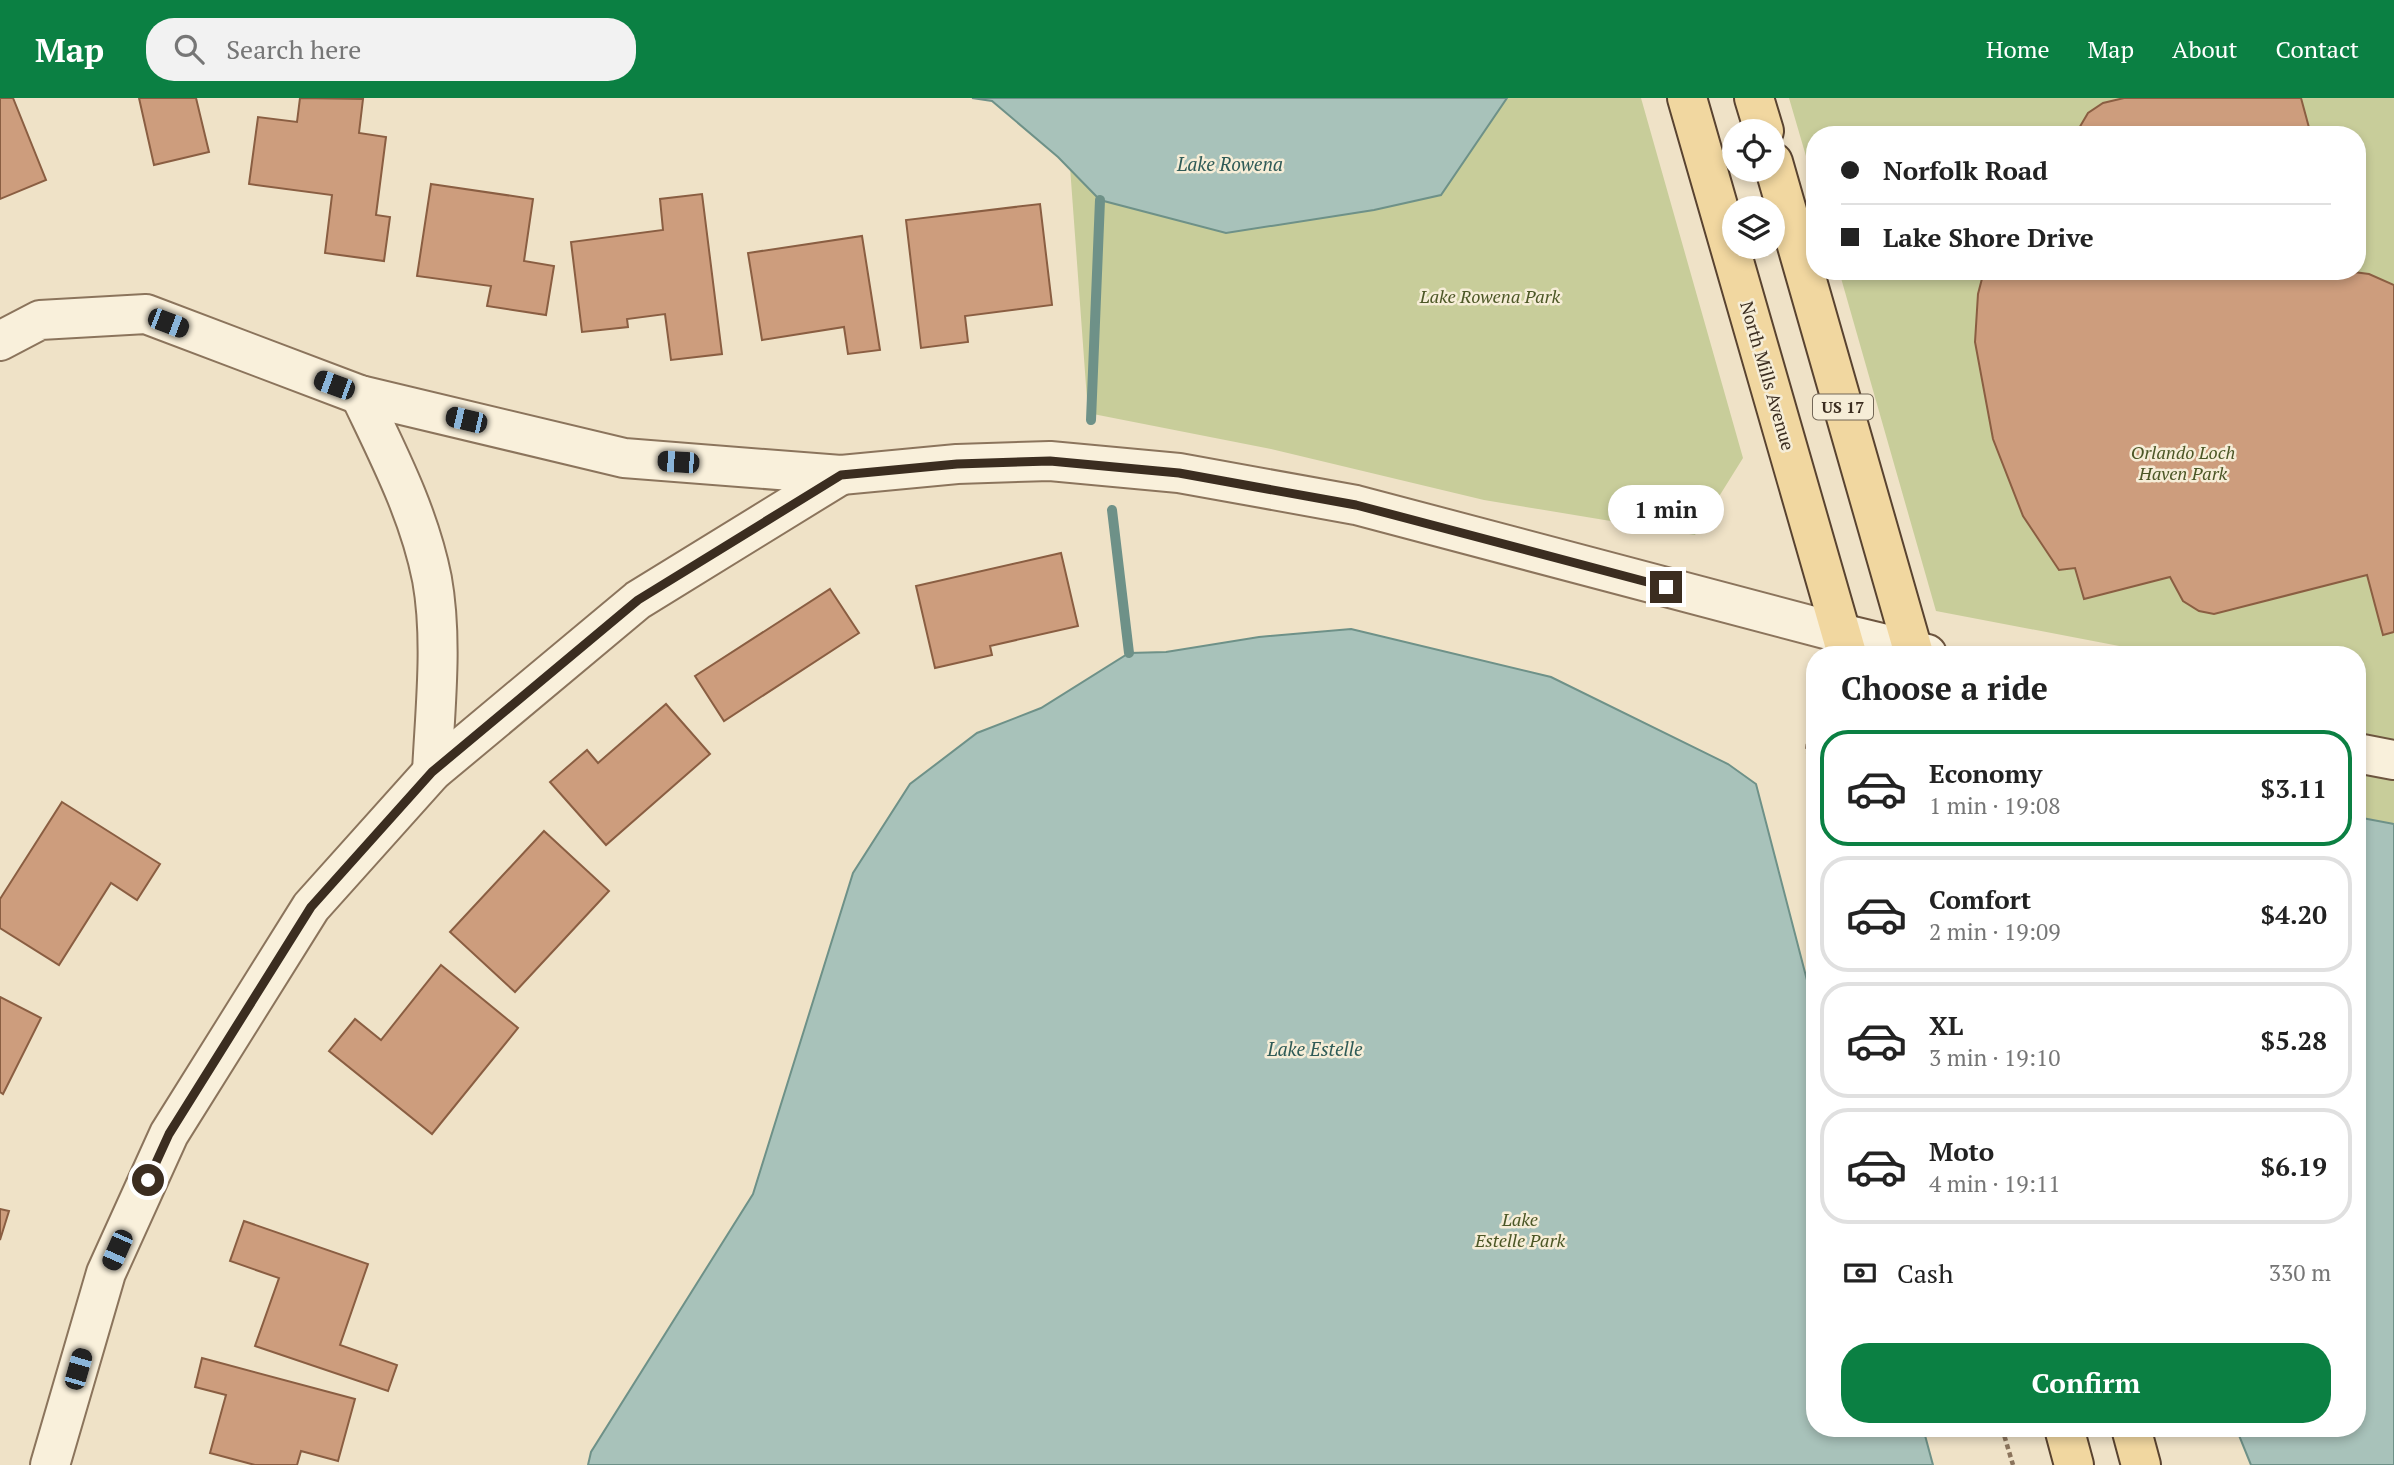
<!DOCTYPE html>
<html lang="en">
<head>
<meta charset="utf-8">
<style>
	:root { --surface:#fff; --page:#f2f2f2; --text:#222; --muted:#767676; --line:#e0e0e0; --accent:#0b8043 }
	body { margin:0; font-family:"PT Serif",serif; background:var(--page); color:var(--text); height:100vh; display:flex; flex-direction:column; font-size:26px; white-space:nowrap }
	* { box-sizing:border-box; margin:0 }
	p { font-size:23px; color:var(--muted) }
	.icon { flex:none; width:38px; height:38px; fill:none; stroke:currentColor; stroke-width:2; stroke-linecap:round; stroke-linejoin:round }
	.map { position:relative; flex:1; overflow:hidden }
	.drawer { position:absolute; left:1806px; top:548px; width:560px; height:791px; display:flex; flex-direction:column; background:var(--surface); border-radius:28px; box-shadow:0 4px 10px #0003 }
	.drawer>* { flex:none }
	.top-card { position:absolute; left:1806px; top:28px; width:560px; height:154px; border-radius:28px; box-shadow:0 4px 10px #0003; display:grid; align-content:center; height:154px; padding:0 35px; background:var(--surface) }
	.tools { position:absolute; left:1722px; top:21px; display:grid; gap:14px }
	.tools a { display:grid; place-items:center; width:63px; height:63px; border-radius:50%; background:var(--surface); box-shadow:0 4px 10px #0003; font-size:35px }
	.end { position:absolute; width:32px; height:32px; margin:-16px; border:9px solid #3b2d20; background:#fff; box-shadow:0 0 0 4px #fff }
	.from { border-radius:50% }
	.bubble { position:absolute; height:49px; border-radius:24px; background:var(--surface); box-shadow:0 4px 10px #0003; font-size:23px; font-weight:600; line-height:49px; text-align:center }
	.car { position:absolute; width:21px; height:42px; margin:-21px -10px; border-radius:9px; box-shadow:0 0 5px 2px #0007; background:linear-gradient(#222 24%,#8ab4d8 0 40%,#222 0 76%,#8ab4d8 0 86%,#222 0) }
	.top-card b { display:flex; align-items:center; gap:24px; height:66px; font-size:26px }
	.top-card b+b { border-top:2px solid var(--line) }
	.top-card i { width:18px; height:18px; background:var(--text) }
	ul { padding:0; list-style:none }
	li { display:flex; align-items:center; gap:21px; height:116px; margin:0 14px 10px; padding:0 21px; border:4px solid var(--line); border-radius:28px }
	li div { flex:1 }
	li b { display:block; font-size:26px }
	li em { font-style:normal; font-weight:600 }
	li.current { border-color:var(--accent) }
	li>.icon { width:63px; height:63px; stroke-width:1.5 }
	h2 { padding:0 35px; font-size:32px; line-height:84px }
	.pay { display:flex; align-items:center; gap:18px; height:77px; padding:0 35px; font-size:26px }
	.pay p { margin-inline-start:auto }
	.primary-button { display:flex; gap:14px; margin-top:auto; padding:14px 35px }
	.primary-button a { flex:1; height:80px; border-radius:28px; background:var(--accent); color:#fff; font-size:28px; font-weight:600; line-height:80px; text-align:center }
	header { display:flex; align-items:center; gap:42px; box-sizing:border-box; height:98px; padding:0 35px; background:var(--accent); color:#fff }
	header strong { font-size:33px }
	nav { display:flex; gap:38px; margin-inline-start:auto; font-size:24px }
	.search { width:490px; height:63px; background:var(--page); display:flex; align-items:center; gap:18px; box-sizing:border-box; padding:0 24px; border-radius:28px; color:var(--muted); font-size:26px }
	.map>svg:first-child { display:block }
	.green { fill:#c8cd9a }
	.water { fill:#a8c2ba; stroke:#6e9188; stroke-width:2 }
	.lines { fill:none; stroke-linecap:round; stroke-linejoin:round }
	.stream { stroke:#6e9188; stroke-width:10 }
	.building { fill:#cd9d7d; stroke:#8a5e42; stroke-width:2 }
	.street-casing { stroke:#8b745c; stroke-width:42 }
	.secondary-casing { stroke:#6d553f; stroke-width:42 }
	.primary-casing { stroke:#594330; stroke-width:42 }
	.path { stroke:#8b745c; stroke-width:4.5; stroke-dasharray:5 3.5; stroke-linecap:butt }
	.street { stroke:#f9f0db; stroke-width:38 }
	.secondary { stroke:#f9f0db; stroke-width:38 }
	.primary { stroke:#f1d7a0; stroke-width:38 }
	.route { stroke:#3b2d20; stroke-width:9 }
	.labels { text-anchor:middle; stroke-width:5; stroke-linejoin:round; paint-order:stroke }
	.shield { fill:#f6edd7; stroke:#736757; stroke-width:2 }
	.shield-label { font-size:16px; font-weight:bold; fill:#3b2d20 }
	.park-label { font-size:18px; font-style:italic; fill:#4c5726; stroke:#f6edd7 }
	.street-label { font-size:18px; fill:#3b2d20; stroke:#f6edd7 }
	.water-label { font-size:19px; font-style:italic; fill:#2f5b57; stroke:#f6edd7 }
</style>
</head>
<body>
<header>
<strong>Map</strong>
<div class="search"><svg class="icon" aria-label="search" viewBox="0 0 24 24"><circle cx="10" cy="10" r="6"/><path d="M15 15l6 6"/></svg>Search here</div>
<nav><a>Home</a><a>Map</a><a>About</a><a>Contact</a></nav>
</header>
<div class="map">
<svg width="2394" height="1367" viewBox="0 0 2394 1367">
	<rect width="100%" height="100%" fill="#efe2c7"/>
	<!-- green -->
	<g class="green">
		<path d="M1062,0H1641L1743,360L1695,437L1484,402L1271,351L1088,315L1066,14Z"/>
		<path d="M1789,0H2394V859L2357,850V556H2142L2140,552L1936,513L1839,173H2357V37H1815V89Z"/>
	</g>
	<!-- water -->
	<g class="water">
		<path d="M972,0H1507L1441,97L1374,112L1226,135L1100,102L1058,59L992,3Z"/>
		<path d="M1351,531L1551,579L1728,666L1756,686L1815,913V1330H1923L1933,1367H588L591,1354L753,1096L853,775L910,686L977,635L1041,610L1129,555L1166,554L1259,539Z"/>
		<path d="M2357,719L2394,726V1367H2251L2236,1330H2357Z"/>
	</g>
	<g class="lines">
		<!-- stream -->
		<g class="stream">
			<path d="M1091,322L1100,102"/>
			<path d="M1112,412L1129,555"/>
		</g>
	</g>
	<!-- building -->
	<g class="building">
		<path d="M0,0H13L46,82L0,101Z"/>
		<path d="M139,0H196L209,54L154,67Z"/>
		<path d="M300,0L363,1L359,35L386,39L376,117L390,119L384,163L325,155L332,97L249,86L258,19L297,24Z"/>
		<path d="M2124,0H2301L2311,37H2075L2088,15L2103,5Z"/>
		<path d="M431,86L533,101L524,163L554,168L546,217L487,208L491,188L417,178Z"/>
		<path d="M702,96L722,256L671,262L665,216L627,221L628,229L582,234L571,144L663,132L660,101Z"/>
		<path d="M1040,106L1052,207L965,218L968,244L921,250L906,122Z"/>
		<path d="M862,138L880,252L848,256L844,229L762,242L748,155Z"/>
		<path d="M1984,173H2346L2369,176L2394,187V534L2383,537L2367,477L2214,516L2199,513L2183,503L2170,479L2084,501L2075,470L2059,472L2023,418L1993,341L1975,244L1978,196Z"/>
		<path d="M1061,455L1078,528L990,548L992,557L935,570L916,488Z"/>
		<path d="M830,491L859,535L724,623L695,578Z"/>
		<path d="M666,606L710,656L606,747L550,684L587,652L598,665Z"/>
		<path d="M62,704L160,766L137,802L111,785L59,867L0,830V801Z"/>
		<path d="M544,733L609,793L515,894L450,834Z"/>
		<path d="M441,867L518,930L432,1036L329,953L355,921L381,942Z"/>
		<path d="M0,899L41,920L3,996L0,994Z"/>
		<path d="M0,1111L9,1113L0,1142Z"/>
		<path d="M244,1123L368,1166L340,1247L397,1267L388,1293L255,1248L279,1180L230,1163Z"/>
		<path d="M202,1260L355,1301L338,1363L301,1353L297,1367H255L210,1355L226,1297L195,1289Z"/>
	</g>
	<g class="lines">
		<defs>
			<g id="street">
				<path d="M0,243L40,222L146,216L360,297L624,360L841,377L957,366L1050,363L1179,375L1356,407L1840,535"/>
				<path d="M360,297C388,356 419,415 432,481C443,542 435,612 432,674"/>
				<path d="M50,1367L106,1175L169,1036L311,809L432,674L638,502L841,377"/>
			</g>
			<g id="secondary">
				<path d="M1840,535L1927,556"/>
				<path d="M2357,655L2394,662"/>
			</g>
			<g id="primary">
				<path d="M1687,0L1847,556"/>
				<path d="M1754,0L1764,33"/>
				<path d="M1773,64L1914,556"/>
				<path d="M2064,1330L2074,1367"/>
				<path d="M2131,1330L2141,1367"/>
			</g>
		</defs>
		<!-- street casing -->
		<use href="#street" class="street-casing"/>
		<!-- secondary casing -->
		<use href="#secondary" class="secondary-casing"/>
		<!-- primary casing -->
		<use href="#primary" class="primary-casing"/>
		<!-- path -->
		<g class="path">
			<path d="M1815,632L1809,637L1807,653L1815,667"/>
			<path d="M2002,1330L2013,1367"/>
		</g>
		<!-- street -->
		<use href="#street" class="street"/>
		<!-- secondary -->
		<use href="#secondary" class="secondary"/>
		<!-- primary -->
		<use href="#primary" class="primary"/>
	</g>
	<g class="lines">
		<!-- route -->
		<path class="route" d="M148,1082L169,1036L311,809L432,674L638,502L841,377L957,366L1050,363L1179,375L1356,407L1666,489"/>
	</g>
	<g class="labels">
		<!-- shield labels -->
		<rect class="shield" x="1813" y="296.5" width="60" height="25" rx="5"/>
		<g class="shield-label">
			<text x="1843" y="315">US 17</text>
		</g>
		<!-- park labels -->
		<g class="park-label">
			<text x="1490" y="205">Lake Rowena Park</text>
			<text x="2183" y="361">Orlando Loch<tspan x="2183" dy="21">Haven Park</tspan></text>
			<text x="1520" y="1128">Lake<tspan x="1520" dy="21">Estelle Park</tspan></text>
		</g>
		<!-- street labels -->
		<g class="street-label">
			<text transform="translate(1767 278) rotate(74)" y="6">North Mills Avenue</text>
		</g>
		<!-- water labels -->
		<g class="water-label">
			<text x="1230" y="73">Lake Rowena</text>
			<text x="1315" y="958">Lake Estelle</text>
		</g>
	</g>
</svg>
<div class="tools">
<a><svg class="icon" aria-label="locate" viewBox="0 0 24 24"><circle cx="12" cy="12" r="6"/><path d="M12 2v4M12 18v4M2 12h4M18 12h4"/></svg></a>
<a><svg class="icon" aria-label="layers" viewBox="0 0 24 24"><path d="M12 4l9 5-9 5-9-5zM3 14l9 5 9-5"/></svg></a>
</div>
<i class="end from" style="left:148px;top:1082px"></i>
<i class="end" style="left:1666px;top:489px"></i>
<div class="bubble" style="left:1608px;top:387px;width:116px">1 min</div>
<i class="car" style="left:168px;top:225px;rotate:111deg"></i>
<i class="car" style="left:334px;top:287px;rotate:290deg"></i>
<i class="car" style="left:466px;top:322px;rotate:283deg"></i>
<i class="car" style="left:678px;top:364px;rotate:274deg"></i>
<i class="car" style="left:117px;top:1152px;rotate:204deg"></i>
<i class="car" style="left:78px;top:1271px;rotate:16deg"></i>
<div class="top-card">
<b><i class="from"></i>Norfolk Road</b>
<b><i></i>Lake Shore Drive</b>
</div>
<section class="drawer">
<h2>Choose a ride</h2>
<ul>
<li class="current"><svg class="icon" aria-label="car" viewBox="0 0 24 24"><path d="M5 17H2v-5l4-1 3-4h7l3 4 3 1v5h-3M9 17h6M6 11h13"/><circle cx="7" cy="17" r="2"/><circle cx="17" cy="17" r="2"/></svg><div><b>Economy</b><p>1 min · 19:08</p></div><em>$3.11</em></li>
<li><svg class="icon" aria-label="car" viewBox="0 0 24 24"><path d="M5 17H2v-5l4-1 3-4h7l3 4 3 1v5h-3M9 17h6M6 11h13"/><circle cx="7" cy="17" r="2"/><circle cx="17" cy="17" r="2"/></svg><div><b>Comfort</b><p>2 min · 19:09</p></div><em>$4.20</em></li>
<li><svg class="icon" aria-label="car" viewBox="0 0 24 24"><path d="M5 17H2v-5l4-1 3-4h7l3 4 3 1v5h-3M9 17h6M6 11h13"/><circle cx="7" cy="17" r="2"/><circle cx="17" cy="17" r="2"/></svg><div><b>XL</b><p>3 min · 19:10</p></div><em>$5.28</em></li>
<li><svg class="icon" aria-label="car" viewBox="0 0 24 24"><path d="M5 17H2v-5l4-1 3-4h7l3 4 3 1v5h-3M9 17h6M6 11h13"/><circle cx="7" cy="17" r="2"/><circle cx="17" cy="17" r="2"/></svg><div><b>Moto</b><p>4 min · 19:11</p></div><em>$6.19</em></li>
</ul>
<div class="pay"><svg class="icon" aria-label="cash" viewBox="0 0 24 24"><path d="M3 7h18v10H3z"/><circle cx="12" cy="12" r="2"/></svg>Cash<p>330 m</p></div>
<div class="primary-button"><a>Confirm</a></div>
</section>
</div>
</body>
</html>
